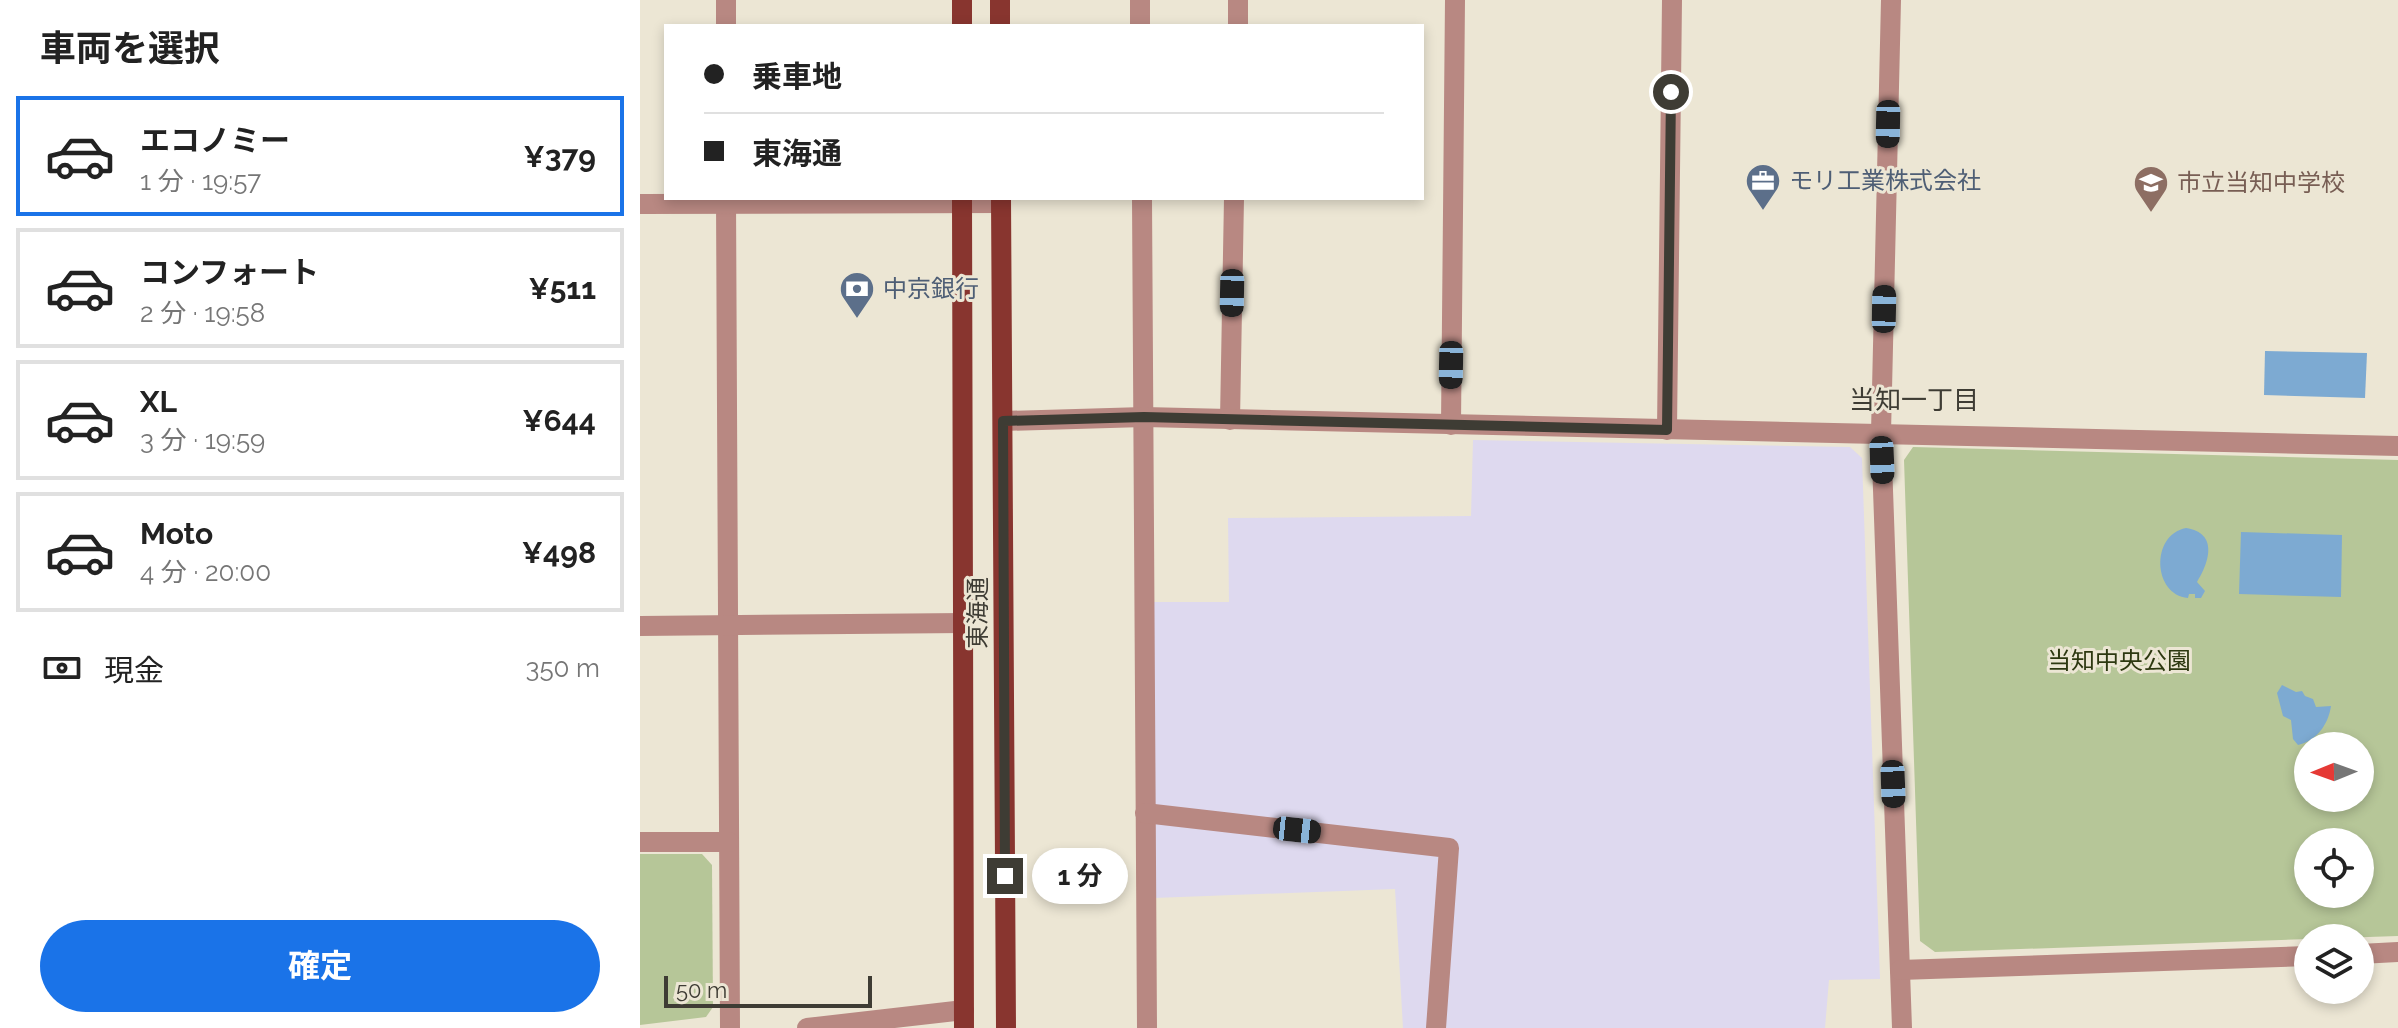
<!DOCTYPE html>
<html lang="ja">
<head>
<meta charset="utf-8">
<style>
	:root { --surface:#fff; --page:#f6f6f6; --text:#222; --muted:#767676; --line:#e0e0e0; --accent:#1a73e8 }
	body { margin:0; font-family:Raleway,"Noto Sans JP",sans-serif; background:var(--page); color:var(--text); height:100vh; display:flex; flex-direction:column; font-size:30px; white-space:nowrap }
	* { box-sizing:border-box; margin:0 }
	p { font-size:26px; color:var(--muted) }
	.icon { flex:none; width:44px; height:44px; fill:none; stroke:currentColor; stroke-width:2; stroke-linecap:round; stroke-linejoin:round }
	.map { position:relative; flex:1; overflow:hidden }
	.sheet { display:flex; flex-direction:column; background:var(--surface); width:640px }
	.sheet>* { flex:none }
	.guide { position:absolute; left:24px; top:24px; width:760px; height:176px; border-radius:0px; box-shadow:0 4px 12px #0003; display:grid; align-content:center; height:176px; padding:0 40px; background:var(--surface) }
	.needle { width:52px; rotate:269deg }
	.controls { position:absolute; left:1654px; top:732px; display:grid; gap:16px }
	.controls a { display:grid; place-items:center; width:80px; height:80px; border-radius:50%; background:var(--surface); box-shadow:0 4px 12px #0003; font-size:40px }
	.scale { position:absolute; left:24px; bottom:20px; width:208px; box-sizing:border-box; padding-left:8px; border:4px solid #3e3c34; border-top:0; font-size:22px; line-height:28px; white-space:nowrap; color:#3e3c34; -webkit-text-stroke:6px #ece6d4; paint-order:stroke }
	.end { position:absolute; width:36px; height:36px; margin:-18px; border:10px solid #3e3c34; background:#fff; box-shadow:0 0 0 4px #fff }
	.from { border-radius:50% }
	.bubble { position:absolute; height:56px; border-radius:28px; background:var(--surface); box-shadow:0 4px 12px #0003; font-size:26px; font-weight:700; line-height:56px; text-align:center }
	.car { position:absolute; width:24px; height:48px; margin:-24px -12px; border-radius:10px; box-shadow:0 0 6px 2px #0007; background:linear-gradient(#222 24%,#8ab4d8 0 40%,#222 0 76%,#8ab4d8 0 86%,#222 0) }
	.guide b { display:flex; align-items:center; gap:28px; height:76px; font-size:30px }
	.guide b+b { border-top:2px solid var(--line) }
	.guide i { width:20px; height:20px; background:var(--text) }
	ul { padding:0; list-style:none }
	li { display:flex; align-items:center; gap:24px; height:120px; margin:0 16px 12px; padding:0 24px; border:4px solid var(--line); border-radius:0px }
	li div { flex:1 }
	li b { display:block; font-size:30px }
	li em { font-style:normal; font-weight:700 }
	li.selected { border-color:var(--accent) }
	li>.icon { width:72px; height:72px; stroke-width:1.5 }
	h2 { padding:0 40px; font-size:36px; line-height:96px }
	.pay { display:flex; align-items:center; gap:20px; height:88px; padding:0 40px; font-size:30px }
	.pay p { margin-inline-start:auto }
	.button { display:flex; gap:16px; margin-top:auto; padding:16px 40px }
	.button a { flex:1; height:92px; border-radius:48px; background:var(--accent); color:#fff; font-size:32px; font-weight:700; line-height:92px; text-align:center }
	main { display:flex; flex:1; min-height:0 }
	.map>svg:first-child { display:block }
	.industrial { fill:#ded9ef }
	.green { fill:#b6c698; fill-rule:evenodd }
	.water { fill:#7daad2 }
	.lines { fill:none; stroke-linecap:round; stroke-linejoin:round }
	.minor { stroke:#b88882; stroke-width:20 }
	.major { stroke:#88352f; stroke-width:20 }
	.route { stroke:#3e3c34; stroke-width:10 }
	.labels { text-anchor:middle; stroke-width:6; stroke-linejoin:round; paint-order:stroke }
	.service-label { font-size:24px; fill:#4e5e75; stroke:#ece6d4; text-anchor:start }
	.education-label { font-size:24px; fill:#785e54; stroke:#ece6d4; text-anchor:start }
	.street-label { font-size:24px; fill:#3e3c34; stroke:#ece6d4 }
	.park-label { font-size:24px; fill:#2d3810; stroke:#ece6d4 }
	.neighbourhood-label { font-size:26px; fill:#3e3c34; stroke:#ece6d4 }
</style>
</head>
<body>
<main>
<section class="sheet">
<h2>車両を選択</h2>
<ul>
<li class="selected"><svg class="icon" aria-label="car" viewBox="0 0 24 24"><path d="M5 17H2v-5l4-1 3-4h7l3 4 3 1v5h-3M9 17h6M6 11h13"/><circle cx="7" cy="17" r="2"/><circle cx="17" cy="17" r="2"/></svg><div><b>エコノミー</b><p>1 分 · 19:57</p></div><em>¥379</em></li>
<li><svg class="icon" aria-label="car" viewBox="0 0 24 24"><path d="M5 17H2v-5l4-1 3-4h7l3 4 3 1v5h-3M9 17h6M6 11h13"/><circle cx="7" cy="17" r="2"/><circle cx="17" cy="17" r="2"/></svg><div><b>コンフォート</b><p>2 分 · 19:58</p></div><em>¥511</em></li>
<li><svg class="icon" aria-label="car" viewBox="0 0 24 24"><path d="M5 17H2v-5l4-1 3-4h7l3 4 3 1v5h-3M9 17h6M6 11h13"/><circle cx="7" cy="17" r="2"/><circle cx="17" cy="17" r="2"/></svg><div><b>XL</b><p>3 分 · 19:59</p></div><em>¥644</em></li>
<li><svg class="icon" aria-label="car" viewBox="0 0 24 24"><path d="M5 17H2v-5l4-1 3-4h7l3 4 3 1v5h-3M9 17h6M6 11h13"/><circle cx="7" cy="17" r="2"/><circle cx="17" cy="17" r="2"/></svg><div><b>Moto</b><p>4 分 · 20:00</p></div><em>¥498</em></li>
</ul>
<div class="pay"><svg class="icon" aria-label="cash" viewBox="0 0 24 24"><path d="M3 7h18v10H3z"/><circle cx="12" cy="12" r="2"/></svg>現金<p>350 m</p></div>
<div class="button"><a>確定</a></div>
</section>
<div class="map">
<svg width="1758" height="1028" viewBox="0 0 1758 1028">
	<rect width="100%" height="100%" fill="#ece6d4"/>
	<!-- industrial -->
	<path class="industrial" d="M833,440L1210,447L1222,458L1240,979L1189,980L1185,1028H763L755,889L514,898L513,602H589L588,518L831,516Z"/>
	<!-- green -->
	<g class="green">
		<path d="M1273,447L1758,460V936L1295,952L1280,941L1264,460ZM1668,746H1720V798H1668ZM1668,842H1720V894H1668Z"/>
		<path d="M0,854H62L72,865L73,1007L66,1017L0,1025Z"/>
	</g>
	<!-- water -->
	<g class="water">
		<path d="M1625,351L1727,353L1725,398L1624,395Z"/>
		<path d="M1546,528C1579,533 1569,563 1557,582L1565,591L1561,598H1555V594H1549L1548,598C1513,595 1510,535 1546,528Z"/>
		<path d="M1601,532L1702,535L1701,597L1599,594Z"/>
		<path d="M1642,685L1656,692L1662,691L1665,696L1673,699L1676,707L1691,706C1688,725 1677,740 1658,745L1653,739L1651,720L1643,716L1637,693Z"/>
	</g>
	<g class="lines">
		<!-- minor -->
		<g class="minor">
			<path d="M86,0V26"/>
			<path d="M500,0V26"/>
			<path d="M1251,0L1241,433L1262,1028"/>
			<path d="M598,26V0"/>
			<path d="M86,198L90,1028"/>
			<path d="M502,198L507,1028"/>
			<path d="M0,204L361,203"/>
			<path d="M590,420L594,198"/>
			<path d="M363,421L504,417L1758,446"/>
			<path d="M811,425L815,0"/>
			<path d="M1027,430L1032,0"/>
			<path d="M0,626L325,623"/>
			<path d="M505,813L809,848L796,1028"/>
			<path d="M0,842H89"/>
			<path d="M1720,954L1758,952"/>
			<path d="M1260,970L1668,956"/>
			<path d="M167,1028L324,1010"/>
		</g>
		<!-- major -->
		<g class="major">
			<path d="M322,0V26"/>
			<path d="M360,0V26"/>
			<path d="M322,198L324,1028"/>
			<path d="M361,198L366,1028"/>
		</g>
	</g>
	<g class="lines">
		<!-- route -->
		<path class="route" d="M365,876L363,421L504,417L1027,430L1031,92"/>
	</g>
	<!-- icons -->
	<defs>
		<symbol id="office-pin" viewBox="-11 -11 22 30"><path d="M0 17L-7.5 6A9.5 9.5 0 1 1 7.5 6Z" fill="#5c6f8a" stroke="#ece6d4"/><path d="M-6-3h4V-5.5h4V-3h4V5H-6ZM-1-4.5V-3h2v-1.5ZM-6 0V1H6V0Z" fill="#fff"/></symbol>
		<symbol id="school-pin" viewBox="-11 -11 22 30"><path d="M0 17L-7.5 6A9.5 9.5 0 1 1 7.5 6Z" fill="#8d6e63" stroke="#ece6d4"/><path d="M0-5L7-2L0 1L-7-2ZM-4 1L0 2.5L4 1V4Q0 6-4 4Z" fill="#fff"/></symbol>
		<symbol id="bank-pin" viewBox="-11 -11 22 30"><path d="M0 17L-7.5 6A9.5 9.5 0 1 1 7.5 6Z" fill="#5c6f8a" stroke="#ece6d4"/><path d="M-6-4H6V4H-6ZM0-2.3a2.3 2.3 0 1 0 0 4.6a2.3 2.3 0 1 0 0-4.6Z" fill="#fff"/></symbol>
	</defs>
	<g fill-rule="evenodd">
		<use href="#office-pin" x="1103" y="161" width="40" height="54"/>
		<use href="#school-pin" x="1491" y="163" width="40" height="54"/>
		<use href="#bank-pin" x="197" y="269" width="40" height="54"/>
	</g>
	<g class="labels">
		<!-- service labels -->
		<g class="service-label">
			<text x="1149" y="189">モリ工業株式会社</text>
			<text x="243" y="297">中京銀行</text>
		</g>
		<!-- education labels -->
		<g class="education-label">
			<text x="1537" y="191">市立当知中学校</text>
		</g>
		<!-- street labels -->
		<g class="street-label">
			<text transform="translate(338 613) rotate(-90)" y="8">東海通</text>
		</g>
		<!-- park labels -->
		<g class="park-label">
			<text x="1479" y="669">当知中央公園</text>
		</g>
		<!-- neighbourhood labels -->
		<g class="neighbourhood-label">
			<text x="1274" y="409">当知一丁目</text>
		</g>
	</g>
</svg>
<div class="controls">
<a><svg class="needle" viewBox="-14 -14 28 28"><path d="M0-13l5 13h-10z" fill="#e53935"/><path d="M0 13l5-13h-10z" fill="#767676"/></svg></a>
<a><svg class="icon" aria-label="locate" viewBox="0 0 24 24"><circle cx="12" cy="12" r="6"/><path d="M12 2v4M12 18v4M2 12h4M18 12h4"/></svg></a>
<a><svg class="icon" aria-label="layers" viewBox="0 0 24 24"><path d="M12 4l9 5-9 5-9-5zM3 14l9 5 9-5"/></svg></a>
</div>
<div class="scale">50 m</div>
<i class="end from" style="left:1031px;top:92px"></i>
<i class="end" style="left:365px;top:876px"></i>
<div class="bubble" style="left:392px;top:848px;width:96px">1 分</div>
<i class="car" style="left:1248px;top:124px;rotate:181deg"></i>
<i class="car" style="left:592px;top:293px;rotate:181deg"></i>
<i class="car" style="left:1244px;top:309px;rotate:1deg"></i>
<i class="car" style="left:811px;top:365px;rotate:181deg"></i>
<i class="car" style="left:1242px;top:460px;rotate:178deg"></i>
<i class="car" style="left:1253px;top:784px;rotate:178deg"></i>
<i class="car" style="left:657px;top:830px;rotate:96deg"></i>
<div class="guide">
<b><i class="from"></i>乗車地</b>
<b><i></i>東海通</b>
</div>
</div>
</main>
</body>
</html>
